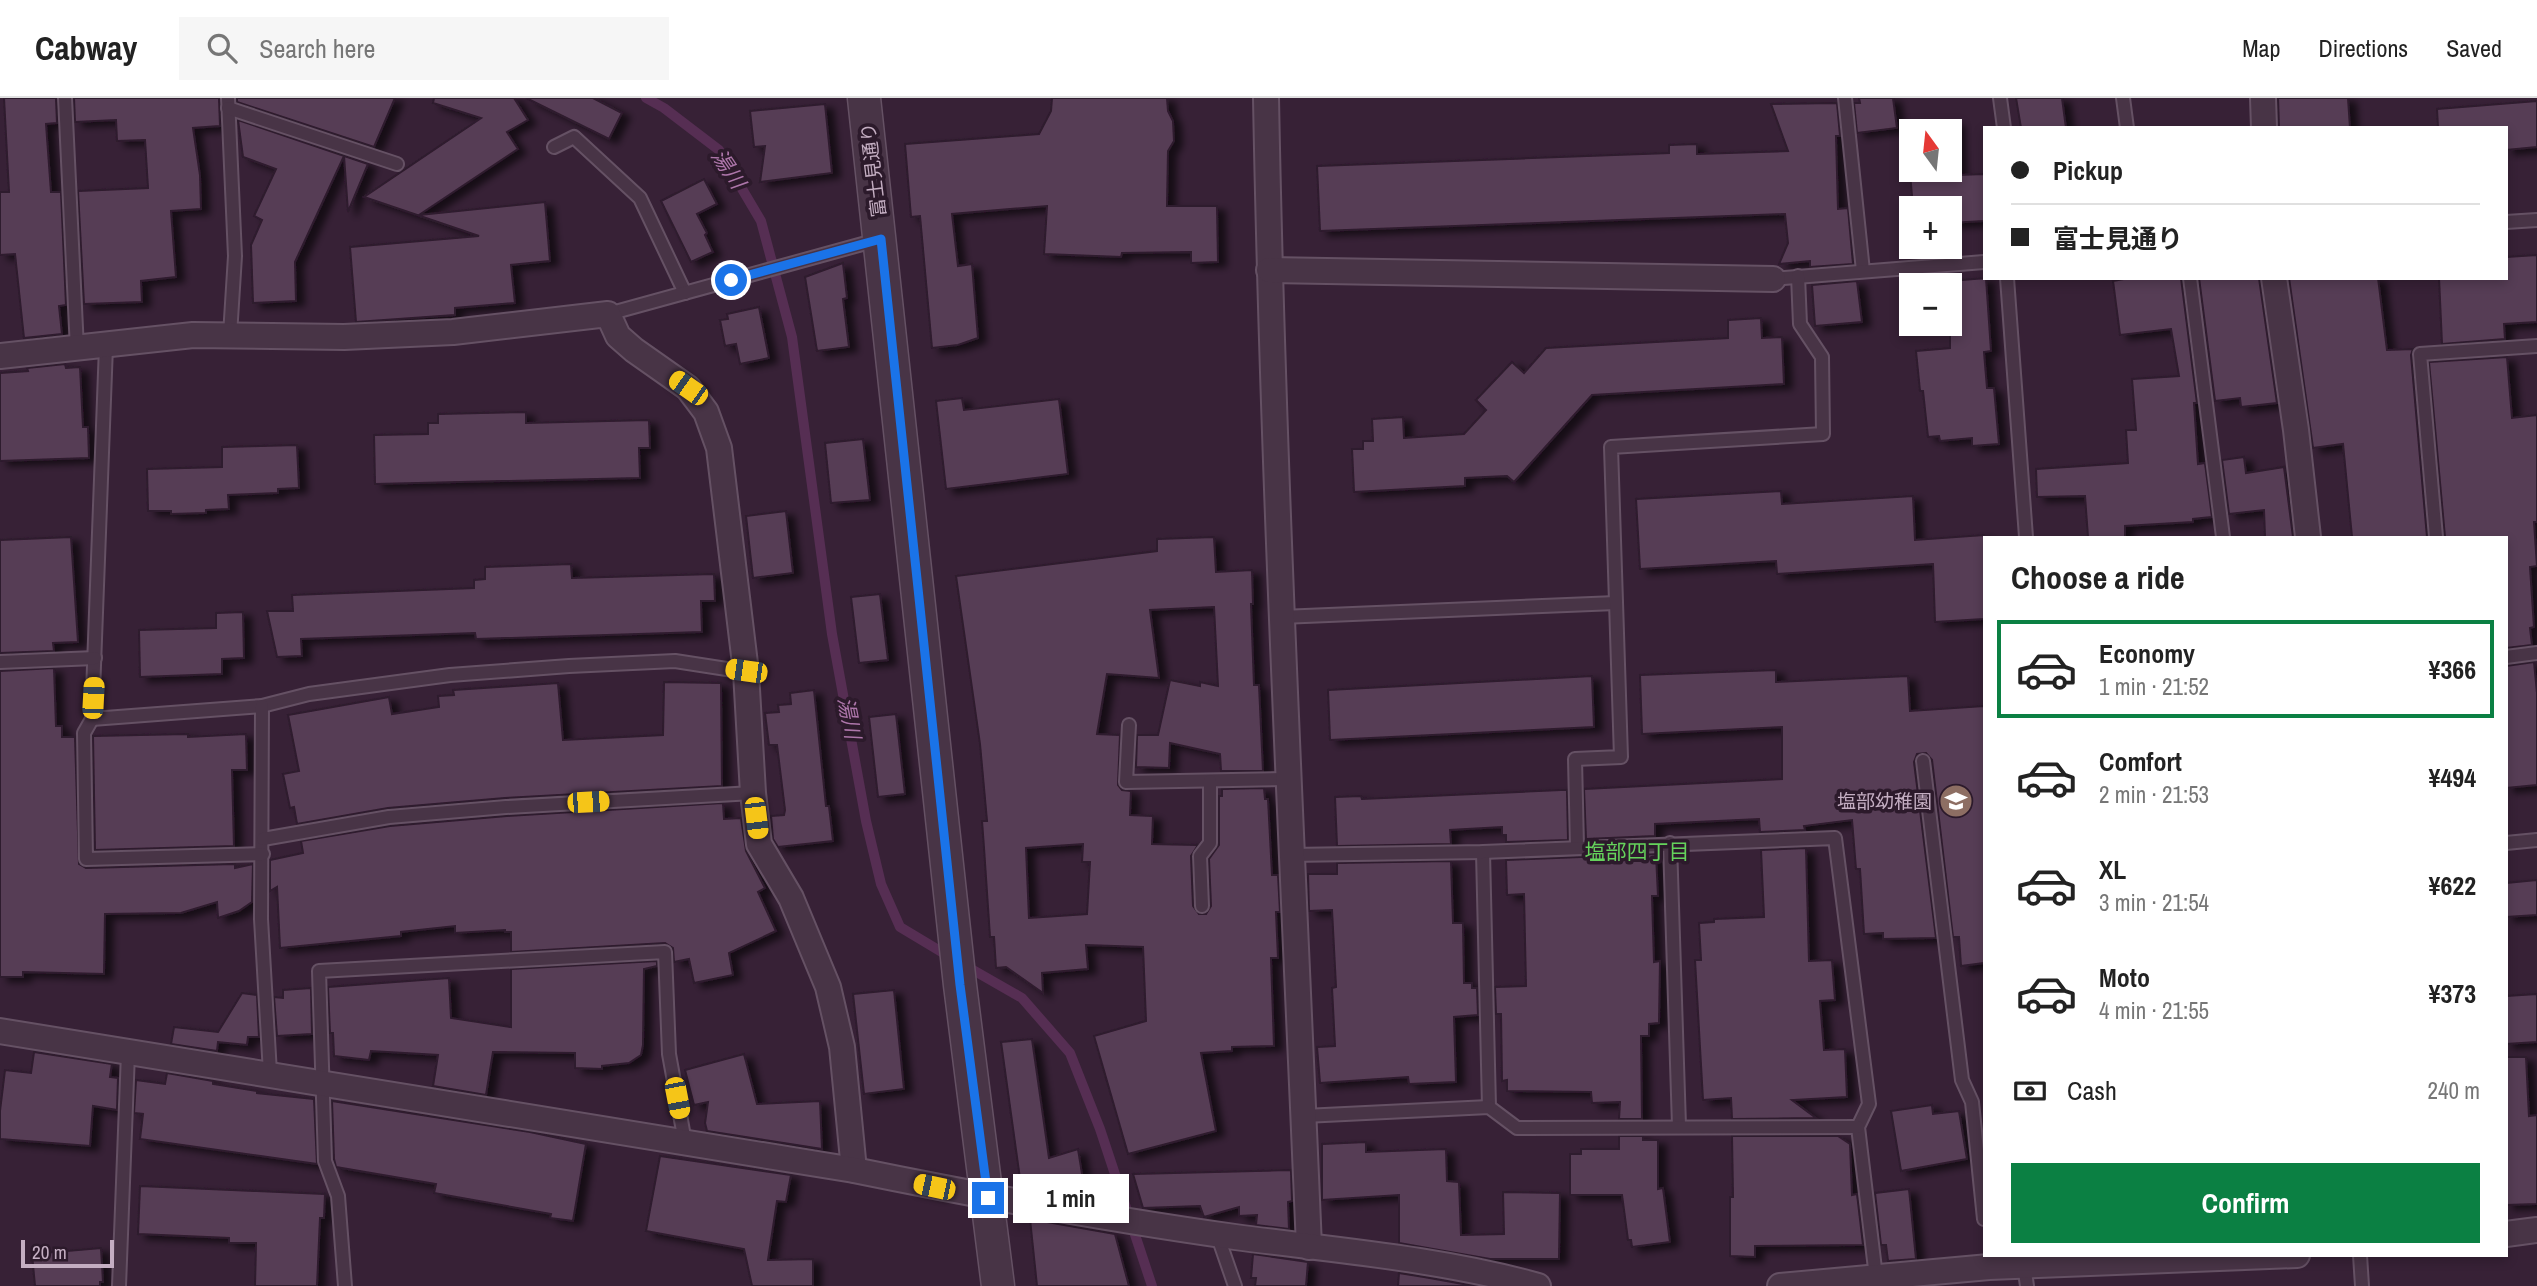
<!DOCTYPE html>
<html lang="en">
<head>
<meta charset="utf-8">
<style>
	:root { --surface:#fff; --page:#f6f6f6; --text:#222; --muted:#767676; --line:#e0e0e0; --accent:#0b8043 }
	body { margin:0; font-family:"Archivo Narrow","Noto Sans JP",sans-serif; background:var(--page); color:var(--text); height:100vh; display:flex; flex-direction:column; font-size:26px; white-space:nowrap }
	* { box-sizing:border-box; margin:0 }
	p { font-size:23px; color:var(--muted) }
	.icon { flex:none; width:38px; height:38px; fill:none; stroke:currentColor; stroke-width:2; stroke-linecap:round; stroke-linejoin:round }
	.map { position:relative; flex:1; overflow:hidden }
	.panel { position:absolute; left:1983px; top:438px; width:525px; height:721px; display:flex; flex-direction:column; background:var(--surface); border-radius:0px; box-shadow:0 4px 10px #0003 }
	.panel>* { flex:none }
	.banner { position:absolute; left:1983px; top:28px; width:525px; height:154px; border-radius:0px; box-shadow:0 4px 10px #0003; display:grid; align-content:center; height:154px; padding:0 28px; background:var(--surface) }
	.needle { width:46px; rotate:345deg }
	.tools { position:absolute; left:1899px; top:21px; display:grid; gap:14px }
	.tools a { display:grid; place-items:center; width:63px; height:63px; border-radius:0px; background:var(--surface); box-shadow:0 4px 10px #0003; font-size:35px }
	.scale { position:absolute; left:21px; bottom:18px; width:93px; box-sizing:border-box; padding-left:7px; border:4px solid #c4aec2; border-top:0; font-size:19px; line-height:24px; white-space:nowrap; color:#c4aec2; -webkit-text-stroke:5px #2c1a2b; paint-order:stroke }
	.end { position:absolute; width:32px; height:32px; margin:-16px; border:9px solid #1a73e8; background:#fff; box-shadow:0 0 0 4px #fff }
	.from { border-radius:50% }
	.bubble { position:absolute; height:49px; border-radius:0px; background:var(--surface); box-shadow:0 4px 10px #0003; font-size:23px; font-weight:800; line-height:49px; text-align:center }
	.car { position:absolute; width:21px; height:42px; margin:-21px -10px; border-radius:9px; box-shadow:0 0 5px 2px #0007; background:linear-gradient(#f5c518 24%,#345 0 40%,#f5c518 0 76%,#345 0 86%,#f5c518 0) }
	.banner b { display:flex; align-items:center; gap:24px; height:66px; font-size:26px }
	.banner b+b { border-top:2px solid var(--line) }
	.banner i { width:18px; height:18px; background:var(--text) }
	ul { padding:0; list-style:none }
	li { display:flex; align-items:center; gap:21px; height:98px; margin:0 14px 10px; padding:0 14px; border:4px solid transparent; border-radius:0px }
	li div { flex:1 }
	li b { display:block; font-size:26px }
	li em { font-style:normal; font-weight:800 }
	li.active { border-color:var(--accent) }
	li>.icon { width:63px; height:63px; stroke-width:1.5 }
	h2 { padding:0 28px; font-size:32px; line-height:84px }
	.pay { display:flex; align-items:center; gap:18px; height:77px; padding:0 28px; font-size:26px }
	.pay p { margin-inline-start:auto }
	.cta { display:flex; gap:14px; margin-top:auto; padding:14px 28px }
	.cta a { flex:1; height:80px; border-radius:0px; background:var(--accent); color:#fff; font-size:28px; font-weight:800; line-height:80px; text-align:center }
	header { display:flex; align-items:center; gap:42px; box-sizing:border-box; height:98px; padding:0 35px; background:var(--surface); border-bottom:2px solid var(--line) }
	header strong { font-size:33px }
	nav { display:flex; gap:38px; margin-inline-start:auto; font-size:24px }
	.search { width:490px; height:63px; background:var(--page); display:flex; align-items:center; gap:18px; box-sizing:border-box; padding:0 24px; border-radius:0px; color:var(--muted); font-size:26px }
	.map>svg:first-child { display:block }
	.lines { fill:none; stroke-linecap:round; stroke-linejoin:round }
	.stream { stroke:#562e53; stroke-width:10 }
	.building { fill:#573c55; stroke:#2e1b2d; stroke-width:2; fill-rule:evenodd; filter:url(#shadow) }
	.service-casing { stroke:#655164; stroke-width:16 }
	.minor-casing { stroke:#655164; stroke-width:28 }
	.tertiary-casing { stroke:#655164; stroke-width:35 }
	.service { stroke:#483446; stroke-width:12 }
	.minor { stroke:#483446; stroke-width:24 }
	.tertiary { stroke:#483446; stroke-width:32 }
	.route { stroke:#1a73e8; stroke-width:9 }
	.labels { text-anchor:middle; stroke-width:7; stroke-linejoin:round; paint-order:stroke }
	.street-label { font-size:19px; fill:#c4aec2; stroke:#2c1a2b }
	.poi-label { font-size:19px; fill:#c4aec2; stroke:#2c1a2b; text-anchor:end }
	.water-label { font-size:21px; font-style:italic; fill:#ad76aa; stroke:#2c1a2b }
	.neighbourhood-label { font-size:21px; fill:#65d25c; stroke:#2c1a2b }
</style>
</head>
<body>
<header>
<strong>Cabway</strong>
<div class="search"><svg class="icon" aria-label="search" viewBox="0 0 24 24"><circle cx="10" cy="10" r="6"/><path d="M15 15l6 6"/></svg>Search here</div>
<nav><a>Map</a><a>Directions</a><a>Saved</a></nav>
</header>
<div class="map">
<svg width="2537" height="1188" viewBox="0 0 2537 1188">
	<defs>
		<filter id="shadow"><feDropShadow dx="8" dy="4.5" stdDeviation="3.5" flood-color="#0009"/></filter>
	</defs>
	<rect width="100%" height="100%" fill="#372136"/>
	<g class="lines">
		<!-- stream -->
		<g class="stream">
			<path d="M646,0L664,10L719,52L761,123L792,239L832,536L866,723L881,786L900,829L950,859"/>
			<path d="M966,868L1022,900L1070,955L1100,1031L1152,1188"/>
		</g>
	</g>
	<!-- building -->
	<g class="building">
		<path d="M4,0H56L57,25L46,26L51,94H61L66,207L59,208L62,236L24,240L15,156L0,157V94H9Z"/>
		<path d="M74,0H219L220,28L193,30L200,77L201,111L171,113L176,179L141,183L142,204L84,206L78,93L148,90L145,42L117,43L116,22L75,24Z"/>
		<path d="M237,0H395L374,49L237,4Z"/>
		<path d="M434,0H514L528,22L507,34L518,51L419,117L545,104L550,163L511,167L515,205L455,210V217L356,224L350,149L479,138L364,99L481,20L433,5Z"/>
		<path d="M526,0H593L622,15L609,41Z"/>
		<path d="M1052,0H1167L1168,13L1173,23L1174,43L1168,53L1167,108H1217L1218,164L1191,165V154L1122,155L1121,159L1044,156L1047,108L952,116L958,168L972,166L978,240L958,247L932,250L920,118L911,119L905,46L1039,36L1051,13Z"/>
		<path d="M1859,0H1893L1897,30L1857,35L1854,5H1860Z"/>
		<path d="M2016,0H2062L2066,30H2021Z"/>
		<path d="M2278,0H2348L2350,30H2279Z"/>
		<path d="M2537,3V49L2506,52V30H2438L2437,11Z"/>
		<path d="M1837,5L1840,38H1836L1838,111L1848,110L1853,166L1810,169V163L1779,166L1788,145L1785,116L1320,133L1317,68L1669,55V47L1697,46V56L1788,53L1771,6Z"/>
		<path d="M825,6L832,75L760,84L765,48L754,49L750,13Z"/>
		<path d="M238,22L368,66L348,114L344,58L295,164L296,203L253,205L251,147L262,122L254,118L276,71L243,59Z"/>
		<path d="M1956,24L1959,77L1984,76V123L1950,125V110H1913L1906,28ZM1911,33H1950V72H1911Z"/>
		<path d="M704,81L717,106L697,116L707,135L705,137L713,154L691,164L661,103Z"/>
		<path d="M2537,157V224L2504,226L2505,241L2442,246L2439,180H2506V159Z"/>
		<path d="M843,165L847,200L843,201L849,249L817,253L805,179Z"/>
		<path d="M1986,180L1991,253L1984,254L1987,290H1994L1999,346L1972,348V340L1940,343L1939,338L1928,339L1923,293H1920L1916,253L1950,250V183Z"/>
		<path d="M2129,180H2181L2197,305H2194L2198,366L2205,365L2212,419L2193,421V424L2125,428V439H2088L2085,398L2037,399L2036,371L2128,365L2126,332H2136L2132,281L2179,278L2171,231L2120,237L2113,183Z"/>
		<path d="M2199,180H2259L2277,305L2241,309L2240,300L2215,303Z"/>
		<path d="M2289,180H2378L2387,252L2413,251L2411,257L2427,439H2352L2343,346L2313,350Z"/>
		<path d="M1857,183L1862,224L1815,228L1812,187Z"/>
		<path d="M759,209L769,260L740,266L736,246L725,248L720,222L728,221L727,216Z"/>
		<path d="M1761,220L1762,240L1782,239L1784,286L1592,297L1514,384L1507,378L1465,380V388L1354,394L1352,351H1363V343H1373L1372,321L1403,319L1404,340L1464,336L1486,312L1476,302L1512,264L1524,275L1546,250L1728,240V222Z"/>
		<path d="M2507,259L2512,320L2537,317V424H2534L2537,468L2530,469L2534,529L2530,530L2532,547L2506,550V439H2445L2429,264Z"/>
		<path d="M65,266L66,270L80,269L83,329H88L89,360L0,363V275L28,273L27,270Z"/>
		<path d="M962,300L964,312L1059,301L1068,376L946,391L936,303Z"/>
		<path d="M526,314V325L649,322L650,350H639L640,380L375,386L374,337L428,336V325H438V316Z"/>
		<path d="M863,341L870,402L831,405L825,345Z"/>
		<path d="M297,347L299,390L278,391V395L228,397L229,411L206,412V415L171,416V413H148L147,371L222,369V349Z"/>
		<path d="M2244,359L2246,375L2284,369L2293,439H2265L2264,412L2229,416L2222,362Z"/>
		<path d="M1781,393L1782,406L1913,398L1915,442L1984,437V521L1935,524L1933,466L1777,476L1776,463L1640,471L1636,401Z"/>
		<path d="M786,413L793,475L753,480L746,418Z"/>
		<path d="M71,439L78,544L53,545L54,553L0,555V442Z"/>
		<path d="M1214,439L1216,474L1252,472L1253,506H1251L1254,587H1259L1263,673H1221L1220,656L1170,645L1169,670L1136,669L1137,637H1158L1170,582L1200,588V584L1218,588L1214,509L1150,512L1159,580L1107,576L1097,636L1120,637L1118,687L1122,692L1131,693L1130,717L1153,718L1152,746L1198,747L1191,758L1193,808L1199,816H1206L1211,808L1209,761L1219,747V698H1222V691L1264,690L1265,701H1268L1272,777H1278L1280,814H1276L1278,860H1271L1274,948L1232,949V953L1201,955L1216,1033L1128,1056L1094,938L1146,923L1143,849L1086,847L1088,871L1042,875L1043,895L1006,869L996,870L994,839H990L984,750L982,723H987L980,646L956,478L1157,453V441ZM1083,746L1082,764H1090L1087,816L1029,820L1026,750Z"/>
		<path d="M571,466L572,480L714,476L715,503H701L702,534L476,541L475,535L301,541L302,558L277,559L267,513H293L292,497L474,490V482L485,481V469Z"/>
		<path d="M880,496L888,562L859,565L851,499Z"/>
		<path d="M243,514L244,560L222,561V576L140,579L139,532L216,530V515Z"/>
		<path d="M2534,564L2537,595V687L2506,690V568Z"/>
		<path d="M54,570L56,628H62V639H75L79,766L86,770L235,766V770L253,766L252,804L239,813L218,820L217,804L181,815L105,816L104,876L23,874V879H0V573Z"/>
		<path d="M1776,572V584L1908,578L1910,613L1984,608V865L1961,868L1959,839H1953L1932,662L1926,655L1917,656L1914,664L1936,840L1883,841V835L1864,836L1860,771H1856L1852,722L1804,728L1805,732L1760,734L1759,721L1655,726V738L1586,741L1584,691L1782,681V629L1642,636L1640,577Z"/>
		<path d="M1592,578L1594,629L1330,642L1328,592Z"/>
		<path d="M664,584L721,585L722,688L505,700L388,710L297,726L294,709L290,710L283,676L299,673L288,617L389,599L392,616L439,609L438,598L454,597L453,592L558,585L563,642L663,637Z"/>
		<path d="M814,592L826,708H829L833,743L778,749L773,741L771,718L784,717L785,712L777,647H769L765,615L779,614L778,607L791,606L790,595Z"/>
		<path d="M896,616L905,696L878,699L869,619Z"/>
		<path d="M188,636V639L246,636L247,672H232L234,748L95,752L93,638Z"/>
		<path d="M1561,692H1567L1568,742L1506,744V737H1502V729L1450,732L1451,746L1337,748L1335,699L1361,698L1362,701Z"/>
		<path d="M723,705L724,721L741,720L746,753L765,790L758,794L776,833L729,855L733,877L694,885L689,861L674,864L673,850L665,845L511,854V834H505V832L455,835V828L401,834V838L280,850L277,789L270,793V762L303,755L301,743L390,728L507,718Z"/>
		<path d="M1806,750L1809,863L1832,862L1835,902L1820,903L1824,952L1845,951L1847,999L1792,1002L1816,1020L1732,1021L1731,1000L1703,1002L1695,862H1701L1699,825L1714,824V821L1764,819L1761,752Z"/>
		<path d="M1656,756L1658,798H1652L1654,864L1660,863L1659,925L1649,926V938H1641L1642,1021H1619L1620,1004L1592,1005L1591,994L1507,993V982L1502,983L1501,916H1496L1495,889L1526,888L1524,796L1507,797L1506,762Z"/>
		<path d="M1451,763L1453,825H1463L1464,885H1472V890H1477L1478,917L1454,919L1456,984L1409,986L1408,979L1320,985L1317,949L1335,948L1332,890L1336,889L1332,812L1309,813L1308,776H1337V765Z"/>
		<path d="M2537,782V817L2506,819V785Z"/>
		<path d="M657,863V868L644,871L643,947L641,957L629,965L602,968V971L575,970V955L493,954L486,997L433,988L438,957L371,953L369,962L334,958L333,935H330L328,889L449,880L451,920L511,929V871Z"/>
		<path d="M311,890L312,936L277,938L274,899L283,900V892Z"/>
		<path d="M894,892L904,991L864,996L853,896Z"/>
		<path d="M242,895L257,897L259,939H248L247,947L218,944L217,953L171,946L174,929L218,934Z"/>
		<path d="M2537,896V944L2506,946V898Z"/>
		<path d="M1032,941L1049,1060L1078,1051L1085,1094L1071,1098L1021,1088L1001,944Z"/>
		<path d="M34,954L112,966L110,979L118,980L117,1012L93,1008L90,1048L0,1041V1013L5,972L31,975Z"/>
		<path d="M744,956L757,1006L820,1003L822,1051L707,1033L705,1025L708,1004L694,1007L685,972Z"/>
		<path d="M2506,959H2526L2529,1018L2537,1017V1106L2506,1107Z"/>
		<path d="M167,975L213,983V986L257,993V995L314,1001L317,1066L140,1041L143,1016L134,1015L136,982L165,986Z"/>
		<path d="M332,1003L530,1034L586,1046L573,1123L550,1120L551,1116L434,1095L436,1086L336,1069L334,1061Z"/>
		<path d="M1932,1007L1933,1016L1959,1013L1967,1061L1901,1073L1891,1013Z"/>
		<path d="M1619,1038H1643V1042H1658V1091L1663,1090L1670,1144L1632,1149L1631,1142H1628L1622,1097H1570V1056H1581V1051H1619Z"/>
		<path d="M1732,1038H1838L1850,1046L1852,1097L1857,1096L1863,1147L1755,1148V1159L1730,1158V1099H1733Z"/>
		<path d="M1366,1044V1054L1446,1051L1447,1083L1459,1084L1461,1137L1504,1136L1503,1094L1560,1095L1559,1161H1490L1399,1145V1097L1322,1102V1046Z"/>
		<path d="M660,1058L791,1077L786,1104L777,1103L768,1162L813,1161V1188H752L744,1151L646,1133Z"/>
		<path d="M1291,1072L1292,1103L1288,1104L1289,1131L1256,1127L1257,1117L1239,1118V1109L1204,1119L1200,1108L1143,1110L1133,1076Z"/>
		<path d="M140,1088L325,1096L324,1120H320L317,1188H255L256,1145H229V1140L138,1136Z"/>
		<path d="M1909,1091L1916,1161L1888,1163L1886,1147H1881L1875,1095Z"/>
		<path d="M1030,1121L1115,1136L1129,1188H1037Z"/>
		<path d="M101,1150L103,1184H100V1188H35L32,1156Z"/>
		<path d="M1253,1156L1308,1164L1306,1188H1255L1256,1180H1251Z"/>
		<path d="M1399,1175L1424,1179L1474,1188H1398Z"/>
	</g>
	<g class="lines">
		<defs>
			<g id="service">
				<path d="M65,0L77,251"/>
				<path d="M228,0L235,158L230,237"/>
				<path d="M1845,0L1863,173"/>
				<path d="M2000,0L2004,30"/>
				<path d="M2123,0L2127,30"/>
				<path d="M228,10L397,66"/>
				<path d="M554,49L574,39L640,100L685,195"/>
				<path d="M2506,124L2537,122"/>
				<path d="M2007,180L2026,439"/>
				<path d="M2190,180L2223,439"/>
				<path d="M1773,181L1984,164"/>
				<path d="M608,216L877,142"/>
				<path d="M106,248L92,621L262,608L309,596L450,577L569,568L675,563L746,574"/>
				<path d="M2436,439L2420,256L2537,248"/>
				<path d="M1281,519L1616,505"/>
				<path d="M2506,559L2537,555"/>
				<path d="M0,564L95,560"/>
				<path d="M262,608L261,821L270,975"/>
				<path d="M92,621L84,635L86,761L263,756"/>
				<path d="M1129,627L1126,684L1288,681"/>
				<path d="M1923,663L1962,982L1972,1004L1984,1121"/>
				<path d="M263,741L389,719L506,709L753,695"/>
				<path d="M1670,745L1679,1028"/>
				<path d="M2506,745L2537,742"/>
				<path d="M1577,749L1575,661L1621,659L1611,349L1823,336L1822,259L1800,226L1798,178"/>
				<path d="M1483,754L1489,1009"/>
				<path d="M1290,757L1483,754L1835,740L1869,1006L1858,1029L1876,1179"/>
				<path d="M1202,808L1200,758L1210,745V683"/>
				<path d="M1304,1018L1489,1009L1517,1030L1858,1029"/>
				<path d="M1217,1136L1235,1188"/>
				<path d="M2360,1157L2362,1188"/>
				<path d="M2024,1167L2027,1188"/>
				<path d="M119,1188L128,955"/>
				<path d="M345,1188L338,1098L325,1063L319,873L665,854L669,956L685,1044"/>
			</g>
			<g id="minor">
				<path d="M1266,0C1273,383 1293,766 1309,1149"/>
				<path d="M2263,0L2264,30"/>
				<path d="M1269,172L1773,181"/>
				<path d="M2274,180L2296,332L2308,439"/>
				<path d="M0,258L193,237L344,239L453,234L608,216L618,238L634,252L688,290L706,314L719,350L746,574L753,695L759,746L791,800L828,889L842,949L854,1072"/>
				<path d="M0,933L854,1072C981,1098 1107,1121 1235,1139C1334,1152 1443,1161 1538,1188"/>
				<path d="M2506,1136L2537,1132"/>
				<path d="M1780,1188L1989,1169L2297,1157"/>
			</g>
			<path id="tertiary" d="M864,0L960,887L998,1188"/>
		</defs>
		<!-- service casing -->
		<use href="#service" class="service-casing"/>
		<!-- minor casing -->
		<use href="#minor" class="minor-casing"/>
		<!-- tertiary casing -->
		<use href="#tertiary" class="tertiary-casing"/>
		<!-- service -->
		<use href="#service" class="service"/>
		<!-- minor -->
		<use href="#minor" class="minor"/>
		<!-- tertiary -->
		<use href="#tertiary" class="tertiary"/>
	</g>
	<g class="lines">
		<!-- route -->
		<path class="route" d="M731,182L881,141L960,887L988,1100"/>
	</g>
	<!-- icons -->
	<defs>
		<symbol id="school-disc" viewBox="-11 -11 22 22"><circle r="9.5" fill="#8d6e63" stroke="#2c1a2b"/><path d="M0-5L7-2L0 1L-7-2ZM-4 1L0 2.5L4 1V4Q0 6-4 4Z" fill="#fff"/></symbol>
	</defs>
	<g fill-rule="evenodd">
		<use href="#school-disc" x="1937" y="684" width="38" height="38"/>
	</g>
	<g class="labels">
		<!-- street labels -->
		<g class="street-label">
			<text transform="translate(873 72) rotate(-97)" y="7">富士見通り</text>
		</g>
		<!-- poi labels -->
		<g class="poi-label">
			<text x="1932" y="710">塩部幼稚園</text>
		</g>
		<!-- water labels -->
		<g class="water-label">
			<text transform="translate(728 71) rotate(56)" y="7">湯川</text>
			<text transform="translate(849 620) rotate(79)" y="7">湯川</text>
		</g>
		<!-- neighbourhood labels -->
		<g class="neighbourhood-label">
			<text x="1637" y="761">塩部四丁目</text>
		</g>
	</g>
</svg>
<div class="tools">
<a><svg class="needle" viewBox="-14 -14 28 28"><path d="M0-13l5 13h-10z" fill="#e53935"/><path d="M0 13l5-13h-10z" fill="#767676"/></svg></a>
<a>+</a>
<a>−</a>
</div>
<div class="scale">20 m</div>
<i class="end from" style="left:731px;top:182px"></i>
<i class="end" style="left:988px;top:1100px"></i>
<div class="bubble" style="left:1013px;top:1076px;width:116px">1 min</div>
<i class="car" style="left:688px;top:290px;rotate:305deg"></i>
<i class="car" style="left:746px;top:573px;rotate:278deg"></i>
<i class="car" style="left:93px;top:600px;rotate:3deg"></i>
<i class="car" style="left:588px;top:704px;rotate:87deg"></i>
<i class="car" style="left:756px;top:720px;rotate:173deg"></i>
<i class="car" style="left:677px;top:1000px;rotate:169deg"></i>
<i class="car" style="left:934px;top:1089px;rotate:282deg"></i>
<div class="banner">
<b><i class="from"></i>Pickup</b>
<b><i></i>富士見通り</b>
</div>
<section class="panel">
<h2>Choose a ride</h2>
<ul>
<li class="active"><svg class="icon" aria-label="car" viewBox="0 0 24 24"><path d="M5 17H2v-5l4-1 3-4h7l3 4 3 1v5h-3M9 17h6M6 11h13"/><circle cx="7" cy="17" r="2"/><circle cx="17" cy="17" r="2"/></svg><div><b>Economy</b><p>1 min · 21:52</p></div><em>¥366</em></li>
<li><svg class="icon" aria-label="car" viewBox="0 0 24 24"><path d="M5 17H2v-5l4-1 3-4h7l3 4 3 1v5h-3M9 17h6M6 11h13"/><circle cx="7" cy="17" r="2"/><circle cx="17" cy="17" r="2"/></svg><div><b>Comfort</b><p>2 min · 21:53</p></div><em>¥494</em></li>
<li><svg class="icon" aria-label="car" viewBox="0 0 24 24"><path d="M5 17H2v-5l4-1 3-4h7l3 4 3 1v5h-3M9 17h6M6 11h13"/><circle cx="7" cy="17" r="2"/><circle cx="17" cy="17" r="2"/></svg><div><b>XL</b><p>3 min · 21:54</p></div><em>¥622</em></li>
<li><svg class="icon" aria-label="car" viewBox="0 0 24 24"><path d="M5 17H2v-5l4-1 3-4h7l3 4 3 1v5h-3M9 17h6M6 11h13"/><circle cx="7" cy="17" r="2"/><circle cx="17" cy="17" r="2"/></svg><div><b>Moto</b><p>4 min · 21:55</p></div><em>¥373</em></li>
</ul>
<div class="pay"><svg class="icon" aria-label="cash" viewBox="0 0 24 24"><path d="M3 7h18v10H3z"/><circle cx="12" cy="12" r="2"/></svg>Cash<p>240 m</p></div>
<div class="cta"><a>Confirm</a></div>
</section>
</div>
</body>
</html>
